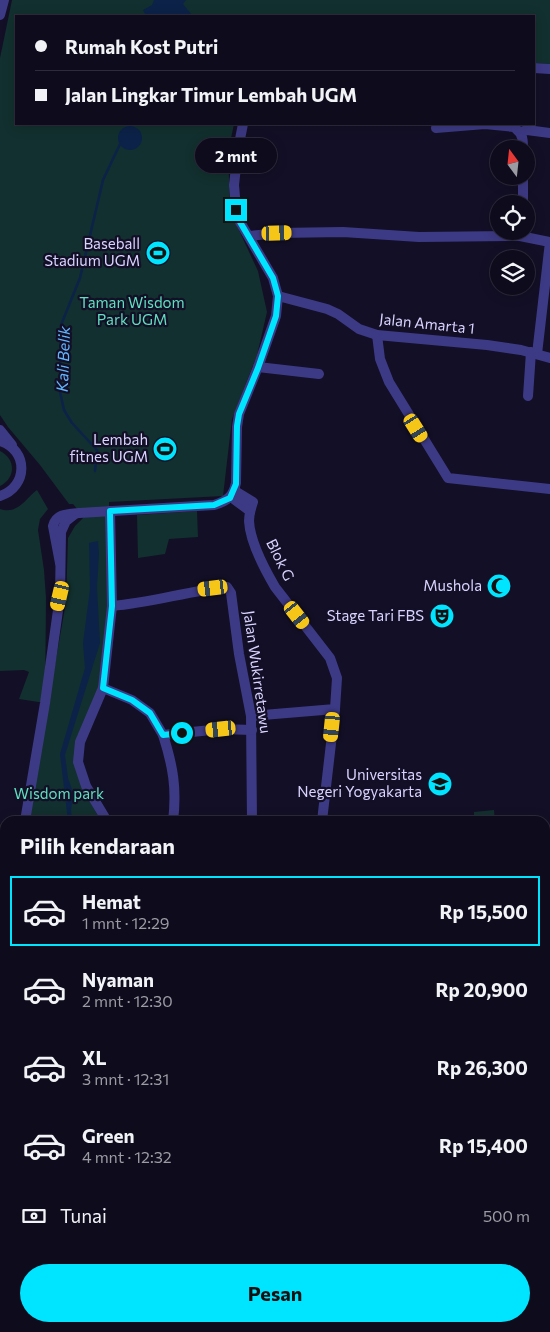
<!DOCTYPE html>
<html lang="id">
<head>
<meta charset="utf-8">
<style>
	:root { --surface:#0e0b1c; --page:#171425; --text:#f1f3f6; --muted:#9b9ba3; --line:#2e2b3b; --accent:#00e5ff }
	body { margin:0; font-family:Commissioner,sans-serif; background:var(--page); color:var(--text); height:100vh; display:flex; flex-direction:column; font-size:19px; white-space:nowrap }
	* { box-sizing:border-box; margin:0 }
	p { font-size:16px; color:var(--muted) }
	.icon { flex:none; width:28px; height:28px; fill:none; stroke:currentColor; stroke-width:2; stroke-linecap:round; stroke-linejoin:round }
	.map { position:relative; flex:1; overflow:hidden }
	.side { position:absolute; left:0px; top:816px; width:550px; height:516px; display:flex; flex-direction:column; background:var(--surface); border-radius:15px 15px 0 0; box-shadow:0 2px 12px #0003,0 0 0 1px var(--line) }
	.side>* { flex:none }
	.guide { position:absolute; left:15px; top:15px; width:520px; height:110px; border-radius:0px; box-shadow:0 2px 12px #0003,0 0 0 1px var(--line); display:grid; align-content:center; height:110px; padding:0 20px; background:var(--surface) }
	.needle { width:32px; rotate:345deg }
	.controls { position:absolute; left:490px; top:140px; display:grid; gap:10px }
	.controls a { display:grid; place-items:center; width:45px; height:45px; border-radius:50%; background:var(--surface); box-shadow:0 2px 12px #0003,0 0 0 1px var(--line); font-size:25px }
	.end { position:absolute; width:22px; height:22px; margin:-11px; border:6px solid #00e5ff; background:#111; box-shadow:0 0 0 2px #111 }
	.from { border-radius:50% }
	.bubble { position:absolute; height:35px; border-radius:18px; background:var(--surface); box-shadow:0 2px 12px #0003,0 0 0 1px var(--line); font-size:16px; font-weight:700; line-height:35px; text-align:center }
	.car { position:absolute; width:15px; height:30px; margin:-15px -8px; border-radius:6px; box-shadow:0 0 4px 1px #0007; background:linear-gradient(#f5c518 24%,#345 0 40%,#f5c518 0 76%,#345 0 86%,#f5c518 0) }
	.guide b { display:flex; align-items:center; gap:18px; height:48px; font-size:19px }
	.guide b+b { border-top:1px solid var(--line) }
	.guide i { width:12px; height:12px; background:var(--text) }
	ul { padding:0; list-style:none }
	li { display:flex; align-items:center; gap:15px; height:70px; margin:0 10px 8px; padding:0 10px; border:2px solid transparent; border-radius:0px }
	li div { flex:1 }
	li b { display:block; font-size:19px }
	li em { font-style:normal; font-weight:700 }
	li.active { border-color:var(--accent) }
	li>.icon { width:45px; height:45px; stroke-width:1.5 }
	h2 { padding:0 20px; font-size:22px; line-height:60px }
	.pay { display:flex; align-items:center; gap:12px; height:55px; padding:0 20px; font-size:19px }
	.pay p { margin-inline-start:auto }
	.cta { display:flex; gap:10px; margin-top:auto; padding:10px 20px }
	.cta a { flex:1; height:58px; border-radius:30px; background:var(--accent); color:#111; font-size:20px; font-weight:700; line-height:58px; text-align:center }
	.map>svg:first-child { display:block }
	.green { fill:#12302f }
	.water { fill:#0c2248 }
	.lines { fill:none; stroke-linecap:round; stroke-linejoin:round }
	.stream { stroke:#0c2248; stroke-width:2.5 }
	.minor { stroke:#3d3a85; stroke-width:10 }
	.major { stroke:#c25bff; stroke-width:12 }
	.route { stroke:#00e5ff; stroke-width:6 }
	.labels { text-anchor:middle; stroke-width:4.5; stroke-linejoin:round; paint-order:stroke }
	.poi-label { font-size:15px; fill:#d9d4ff; stroke:#130f26; text-anchor:end }
	.park-label { font-size:15px; fill:#5fe0c0; stroke:#130f26 }
	.street-label { font-size:15px; fill:#d9d4ff; stroke:#130f26 }
	.water-label { font-size:16px; font-style:italic; fill:#62b6ff; stroke:#130f26 }
</style>
</head>
<body>
<div class="map">
<svg width="550" height="1332" viewBox="0 0 550 1332">
	<rect width="100%" height="100%" fill="#130f26"/>
	<!-- green -->
	<g class="green">
		<path d="M12,0H550V64L534,63V16H16V124H234L228,153L230,205L236,224L258,271L267,312L257,355L232,419L223,496L109,502L110,584L103,678L79,742L86,795L101,821H29L32,796L66,602L68,538L75,526L84,517L73,504H69L40,465L8,427L0,415V58Z"/>
		<path d="M0,451C16,459 16,478 0,486Z"/>
		<path d="M37,490L48,509L40,519L38,530L44,570L46,598L45,703L19,699L29,672L24,670L0,671V509C18,515 26,498 37,490Z"/>
		<path d="M197,511L198,537L169,539L165,554L138,558L137,515Z"/>
		<path d="M494,810L495,821H474V812Z"/>
		<rect x="545" y="863" width="5" height="42"/>
	</g>
	<!-- water -->
	<g class="water">
		<path d="M154,0H186L183,4L192,15L146,16L143,10L152,5Z"/>
		<circle cx="130" cy="138" r="12"/>
		<path d="M98,541L99,554L97,588L100,643L65,755L68,778L74,795L71,809L72,821H68L60,754L85,668L83,643L90,589L89,543Z"/>
	</g>
	<g class="lines">
		<!-- stream -->
		<g class="stream">
			<path d="M95,471L97,450L72,423L64,410L60,392L61,325L80,278L103,180L121,142"/>
			<path d="M107,1328L110,1332"/>
		</g>
		<!-- minor -->
		<g class="minor">
			<path d="M0,15L4,0"/>
			<path d="M534,68L550,69"/>
			<path d="M436,128L485,124L514,127"/>
			<path d="M516,129C523,134 523,141 523,149"/>
			<path d="M521,132L527,130L550,133"/>
			<path d="M523,204V176"/>
			<path d="M250,236L277,233L343,232L419,237L520,236L550,242L537,354"/>
			<path d="M278,296L327,309L338,314L359,329L377,335L487,345L521,350L550,358"/>
			<path d="M377,335L380,359L389,382L448,478L550,489"/>
			<path d="M258,367L319,374"/>
			<path d="M528,396L531,352"/>
			<path d="M0,430L12,445"/>
			<path d="M0,441C29,450 28,487 0,496"/>
			<path d="M235,491L253,502C251,508 249,515 249,521C250,541 265,570 275,587L330,658L337,678L335,709L251,716"/>
			<path d="M231,497L250,511"/>
			<path d="M60,563L53,526C56,514 67,514 79,513L214,505C227,501 233,497 236,483L237,427L239,414L258,367L276,316L278,296L273,278L240,222L236,209L234,185L238,149L243,124"/>
			<path d="M112,606C151,603 188,591 227,587L231,593L239,654L251,716L252,821"/>
			<path d="M103,688L132,700L150,713L163,735L221,729L252,730"/>
			<path d="M163,735C173,766 177,789 173,821"/>
			<path d="M25,821L45,703L60,596L61,532L66,521L75,514"/>
			<path d="M107,821L86,786L78,762L80,742L103,688L112,606L110,511"/>
			<path d="M322,821L335,709"/>
			<path d="M3,1202C0,1172 2,1144 5,1115"/>
			<path d="M545,1245H550"/>
			<path d="M545,1317H550"/>
			<path d="M223,1332L224,1328"/>
			<path d="M316,1332L317,1328"/>
			<path d="M466,1332L468,1328"/>
		</g>
		<!-- major -->
		<g class="major">
			<path d="M545,1148H550"/>
			<path d="M3,1202L5,1210"/>
			<path d="M0,1220L5,1219"/>
			<path d="M30,1328L31,1332"/>
		</g>
	</g>
	<g class="lines">
		<!-- route -->
		<path class="route" d="M182,733L163,735L150,713L132,700L103,688L112,606L110,511L214,505L230,498L236,484L237,426L239,414L258,368L276,316L278,296L273,278L240,222L236,210"/>
	</g>
	<!-- icons -->
	<defs>
		<symbol id="stadium-disc" viewBox="-11 -11 22 22"><circle r="9.5" fill="#00e5ff" stroke="#130f26"/><path d="M0-5a6.5 5 0 1 0 0 10a6.5 5 0 1 0 0-10ZM-3.5-1.8h7v3.6h-7Z" fill="#111"/></symbol>
		<symbol id="mosque-disc" viewBox="-11 -11 22 22"><circle r="9.5" fill="#00e5ff" stroke="#130f26"/><path d="M3.5-4.9A6 6 0 1 0 3.5 4.9A5 5 0 1 1 3.5-4.9Z" fill="#111"/></symbol>
		<symbol id="theatre-disc" viewBox="-11 -11 22 22"><circle r="9.5" fill="#00e5ff" stroke="#130f26"/><path d="M-5-5.5Q0-4 5-5.5V0Q5 5 0 6Q-5 5-5 0ZM-3.3-2.5H-1v1.5H-3.3ZM1-2.5H3.3v1.5H1ZM-2.8 1Q0 5.5 2.8 1Z" fill="#111"/></symbol>
		<symbol id="university-disc" viewBox="-11 -11 22 22"><circle r="9.5" fill="#00e5ff" stroke="#130f26"/><path d="M0-5L7-2L0 1L-7-2ZM-4 1L0 2.5L4 1V4Q0 6-4 4Z" fill="#111"/></symbol>
	</defs>
	<g fill-rule="evenodd">
		<use href="#stadium-disc" x="144" y="239" width="28" height="28"/>
		<use href="#stadium-disc" x="151" y="435" width="28" height="28"/>
		<use href="#mosque-disc" x="485" y="572" width="28" height="28"/>
		<use href="#theatre-disc" x="428" y="602" width="28" height="28"/>
		<use href="#university-disc" x="426" y="770" width="28" height="28"/>
	</g>
	<g class="labels">
		<!-- poi labels -->
		<g class="poi-label">
			<text x="140" y="249">Baseball<tspan x="140" dy="17">Stadium UGM</tspan></text>
			<text x="148" y="445">Lembah<tspan x="148" dy="17">fitnes UGM</tspan></text>
			<text x="482" y="591">Mushola</text>
			<text x="424" y="621">Stage Tari FBS</text>
			<text x="422" y="780">Universitas<tspan x="422" dy="17">Negeri Yogyakarta</tspan></text>
		</g>
		<!-- park labels -->
		<g class="park-label">
			<text x="132" y="308">Taman Wisdom<tspan x="132" dy="17">Park UGM</tspan></text>
			<text x="59" y="799">Wisdom park</text>
		</g>
		<!-- street labels -->
		<g class="street-label">
			<text transform="translate(427 324) rotate(6)" y="5">Jalan Amarta 1</text>
			<text transform="translate(280 560) rotate(64)" y="5">Blok G</text>
			<text transform="translate(257 672) rotate(82)" y="5">Jalan Wukirretawu</text>
		</g>
		<!-- water labels -->
		<g class="water-label">
			<text transform="translate(63 359) rotate(-88)" y="6">Kali Belik</text>
		</g>
	</g>
</svg>
<div class="controls">
<a><svg class="needle" viewBox="-14 -14 28 28"><path d="M0-13l5 13h-10z" fill="#e53935"/><path d="M0 13l5-13h-10z" fill="#9b9ba3"/></svg></a>
<a><svg class="icon" aria-label="locate" viewBox="0 0 24 24"><circle cx="12" cy="12" r="6"/><path d="M12 2v4M12 18v4M2 12h4M18 12h4"/></svg></a>
<a><svg class="icon" aria-label="layers" viewBox="0 0 24 24"><path d="M12 4l9 5-9 5-9-5zM3 14l9 5 9-5"/></svg></a>
</div>
<i class="end from" style="left:182px;top:733px"></i>
<i class="end" style="left:236px;top:210px"></i>
<div class="bubble" style="left:195px;top:138px;width:82px">2 mnt</div>
<i class="car" style="left:277px;top:233px;rotate:88deg"></i>
<i class="car" style="left:416px;top:428px;rotate:148deg"></i>
<i class="car" style="left:213px;top:588px;rotate:263deg"></i>
<i class="car" style="left:60px;top:596px;rotate:193deg"></i>
<i class="car" style="left:297px;top:615px;rotate:142deg"></i>
<i class="car" style="left:332px;top:727px;rotate:186deg"></i>
<i class="car" style="left:221px;top:729px;rotate:264deg"></i>
<div class="guide">
<b><i class="from"></i>Rumah Kost Putri</b>
<b><i></i>Jalan Lingkar Timur Lembah UGM</b>
</div>
<section class="side">
<h2>Pilih kendaraan</h2>
<ul>
<li class="active"><svg class="icon" aria-label="car" viewBox="0 0 24 24"><path d="M5 17H2v-5l4-1 3-4h7l3 4 3 1v5h-3M9 17h6M6 11h13"/><circle cx="7" cy="17" r="2"/><circle cx="17" cy="17" r="2"/></svg><div><b>Hemat</b><p>1 mnt · 12:29</p></div><em>Rp 15,500</em></li>
<li><svg class="icon" aria-label="car" viewBox="0 0 24 24"><path d="M5 17H2v-5l4-1 3-4h7l3 4 3 1v5h-3M9 17h6M6 11h13"/><circle cx="7" cy="17" r="2"/><circle cx="17" cy="17" r="2"/></svg><div><b>Nyaman</b><p>2 mnt · 12:30</p></div><em>Rp 20,900</em></li>
<li><svg class="icon" aria-label="car" viewBox="0 0 24 24"><path d="M5 17H2v-5l4-1 3-4h7l3 4 3 1v5h-3M9 17h6M6 11h13"/><circle cx="7" cy="17" r="2"/><circle cx="17" cy="17" r="2"/></svg><div><b>XL</b><p>3 mnt · 12:31</p></div><em>Rp 26,300</em></li>
<li><svg class="icon" aria-label="car" viewBox="0 0 24 24"><path d="M5 17H2v-5l4-1 3-4h7l3 4 3 1v5h-3M9 17h6M6 11h13"/><circle cx="7" cy="17" r="2"/><circle cx="17" cy="17" r="2"/></svg><div><b>Green</b><p>4 mnt · 12:32</p></div><em>Rp 15,400</em></li>
</ul>
<div class="pay"><svg class="icon" aria-label="cash" viewBox="0 0 24 24"><path d="M3 7h18v10H3z"/><circle cx="12" cy="12" r="2"/></svg>Tunai<p>500 m</p></div>
<div class="cta"><a>Pesan</a></div>
</section>
</div>
</body>
</html>
